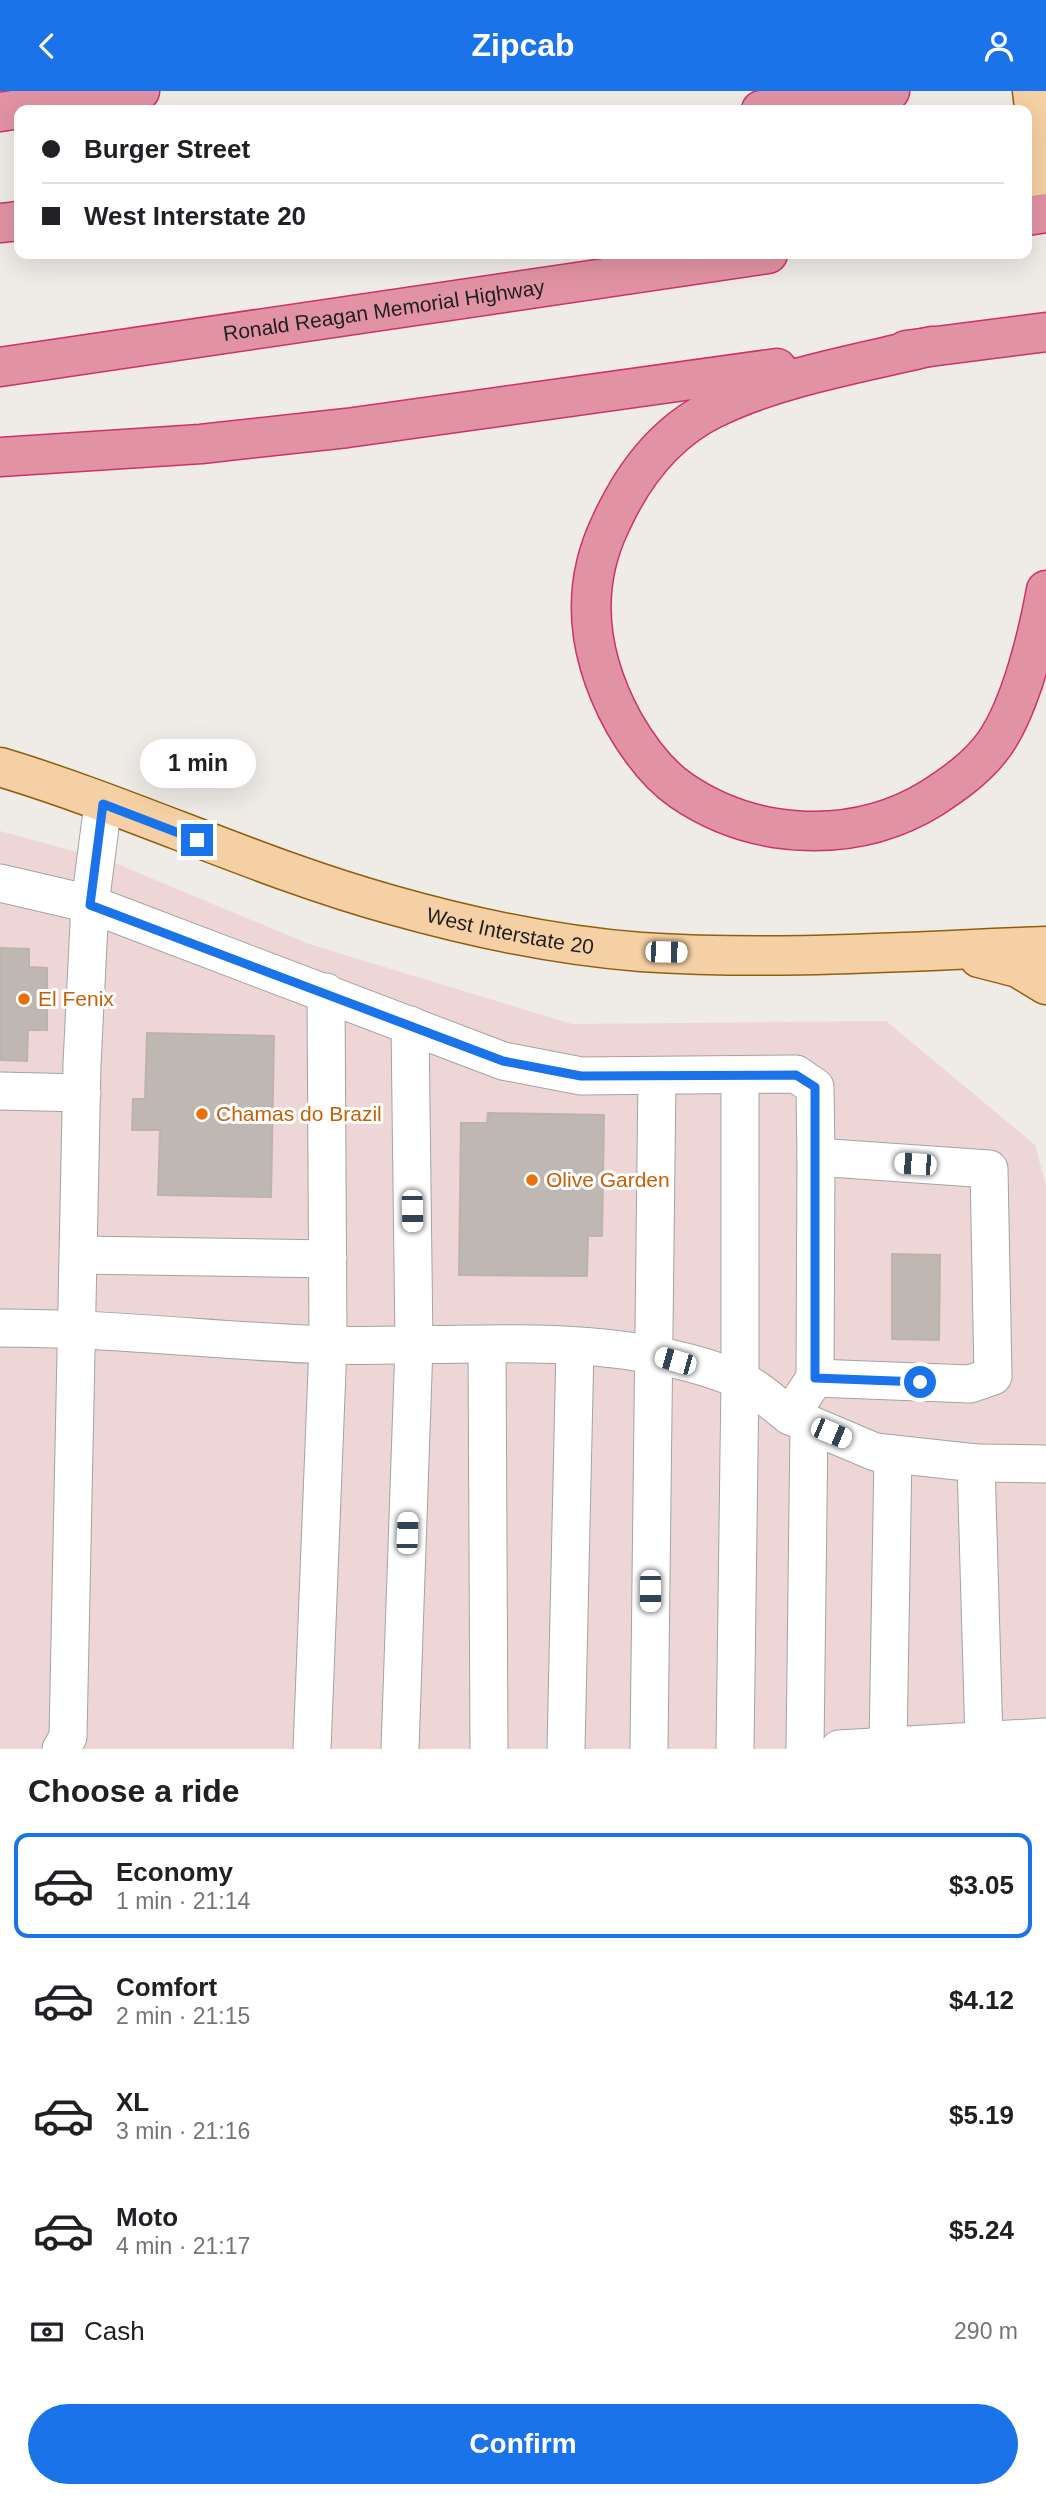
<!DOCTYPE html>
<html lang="en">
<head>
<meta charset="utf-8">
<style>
	:root { --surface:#fff; --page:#f6f6f6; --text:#202124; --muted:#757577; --line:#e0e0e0; --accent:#1a73e8 }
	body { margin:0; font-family:Helvetica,sans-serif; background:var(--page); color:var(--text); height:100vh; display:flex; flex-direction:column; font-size:26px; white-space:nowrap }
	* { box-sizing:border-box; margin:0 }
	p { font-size:23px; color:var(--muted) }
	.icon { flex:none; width:38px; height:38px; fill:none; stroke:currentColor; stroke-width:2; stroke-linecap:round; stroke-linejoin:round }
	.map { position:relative; height:1658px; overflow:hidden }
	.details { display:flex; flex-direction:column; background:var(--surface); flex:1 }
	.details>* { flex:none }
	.banner { position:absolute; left:14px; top:14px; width:1018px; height:154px; border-radius:14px; box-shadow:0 7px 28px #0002; display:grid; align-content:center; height:154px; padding:0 28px; background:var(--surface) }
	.end { position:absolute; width:32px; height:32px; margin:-16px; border:9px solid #1a73e8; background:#fff; box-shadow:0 0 0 4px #fff }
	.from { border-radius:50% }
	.bubble { position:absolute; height:49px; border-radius:24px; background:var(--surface); box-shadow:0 7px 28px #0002; font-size:23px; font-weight:800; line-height:49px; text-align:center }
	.car { position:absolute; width:21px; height:42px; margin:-21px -10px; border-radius:9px; box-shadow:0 0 5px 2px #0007; background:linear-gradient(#fff 24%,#345 0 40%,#fff 0 76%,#345 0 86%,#fff 0) }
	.banner b { display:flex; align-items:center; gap:24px; height:66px; font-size:26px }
	.banner b+b { border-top:2px solid var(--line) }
	.banner i { width:18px; height:18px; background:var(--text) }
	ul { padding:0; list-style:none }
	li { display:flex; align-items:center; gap:21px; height:105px; margin:0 14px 10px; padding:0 14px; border:4px solid transparent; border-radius:14px }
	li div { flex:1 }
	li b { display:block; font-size:26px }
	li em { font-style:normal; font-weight:800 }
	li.selected { border-color:var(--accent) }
	li>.icon { width:63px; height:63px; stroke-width:1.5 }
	h2 { padding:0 28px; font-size:32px; line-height:84px }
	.pay { display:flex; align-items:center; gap:18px; height:77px; padding:0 28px; font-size:26px }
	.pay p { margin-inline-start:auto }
	.primary-button { display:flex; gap:14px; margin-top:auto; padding:14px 28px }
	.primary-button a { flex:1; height:80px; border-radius:42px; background:var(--accent); color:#fff; font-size:28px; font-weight:800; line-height:80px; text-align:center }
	header { display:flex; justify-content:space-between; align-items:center; height:91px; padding:0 28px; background:var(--accent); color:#fff; font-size:32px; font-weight:800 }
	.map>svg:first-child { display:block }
	.commercial { fill:#eed6d6 }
	.building { fill:#bfb7b2; stroke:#bfb2a9; stroke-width:2 }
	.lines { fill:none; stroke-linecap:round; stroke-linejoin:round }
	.minor-casing { stroke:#a3a3a3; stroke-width:39 }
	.major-casing { stroke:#8f600b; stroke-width:41 }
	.highway-casing { stroke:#ce316a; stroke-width:41 }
	.minor { stroke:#fff; stroke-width:37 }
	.major { stroke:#f5d0a4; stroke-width:38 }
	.highway { stroke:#e193a3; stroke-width:38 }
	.route { stroke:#1a73e8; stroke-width:9 }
	.food-dot { fill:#e8710a; stroke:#fff; stroke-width:2.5 }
	.labels { text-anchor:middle; stroke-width:6; stroke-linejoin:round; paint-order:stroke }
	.street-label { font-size:21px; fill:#1f1f1f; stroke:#fff }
	.food-label { font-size:21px; fill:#c56008; stroke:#fff; text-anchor:start }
</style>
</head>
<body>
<header><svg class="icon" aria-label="back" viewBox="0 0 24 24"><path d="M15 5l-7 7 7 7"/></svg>Zipcab<svg class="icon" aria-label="person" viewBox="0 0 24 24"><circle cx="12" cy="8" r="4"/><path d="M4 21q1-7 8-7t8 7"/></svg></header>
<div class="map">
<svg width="1046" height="1658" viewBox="0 0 1046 1658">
	<rect width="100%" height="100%" fill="#efebe6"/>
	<!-- commercial -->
	<path class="commercial" d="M0,740L110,770L309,853L572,933L886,930L1035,1054L1046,1095V1658H0Z"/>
	<!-- building -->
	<g class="building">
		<path d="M0,857L29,858V876L47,877V939H28L27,970L0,969Z"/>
		<path d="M147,942L274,945L271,1106L158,1104L160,1039H132L133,1008H145Z"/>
		<path d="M488,1022L604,1024L602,1145H588L587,1185L459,1184L461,1032H487Z"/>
		<path d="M892,1163L940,1164L939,1249L892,1248Z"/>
	</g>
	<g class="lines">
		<defs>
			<g id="minor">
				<path d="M0,792L90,813L503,970L581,985L796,983L815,996L816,1066L989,1078L993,1285L970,1293L815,1287L790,1325L875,1361L976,1372L984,1649"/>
				<path d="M0,1000L82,1002"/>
				<path d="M79,1164L328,1168"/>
				<path d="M0,1237C110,1237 219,1250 328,1254C464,1258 610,1236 738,1288C757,1296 774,1313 790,1325"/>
				<path d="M487,1254L489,1658"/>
				<path d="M815,1287L816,1066"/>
				<path d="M976,1372L1046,1373"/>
				<path d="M888,1655L893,1363"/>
				<path d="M61,1658L68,1646L82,973L90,813L103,713"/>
				<path d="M312,1658L328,1254L326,901"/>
				<path d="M400,1658L414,1254L410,934"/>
				<path d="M566,1658L575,1256"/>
				<path d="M649,1658L657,985"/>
				<path d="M735,1658L740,1289V984"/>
				<path d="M805,1658L809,1333"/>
				<path d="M839,1658L1046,1646"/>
			</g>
			<g id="major">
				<path d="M1032,0L1046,113"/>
				<path id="s1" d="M0,676C133,716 258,777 392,814C470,836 560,855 641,861C776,870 912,860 1046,855"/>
				<path d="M979,867L1018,877L1046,894"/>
			</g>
			<g id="highway">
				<path d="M761,19L890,0"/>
				<path d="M0,21L140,0"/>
				<path d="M1027,125L1046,122"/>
				<path d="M0,132L19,130"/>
				<path d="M932,255C862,272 777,286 713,318C664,342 633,384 611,432C578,500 589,568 624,632C639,658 657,683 682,700C756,750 856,754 932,707C955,692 978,676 995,652C1021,614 1038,544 1046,499"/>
				<path d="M906,259L1046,241"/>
				<path id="s2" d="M0,276L768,163"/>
				<path d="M0,366L201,353L347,337L777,277"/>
			</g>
		</defs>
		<!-- minor casing -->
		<use href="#minor" class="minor-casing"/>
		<!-- major casing -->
		<use href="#major" class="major-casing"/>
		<!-- highway casing -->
		<use href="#highway" class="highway-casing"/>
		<!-- minor -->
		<use href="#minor" class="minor"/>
		<!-- major -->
		<use href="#major" class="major"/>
		<!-- highway -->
		<use href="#highway" class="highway"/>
	</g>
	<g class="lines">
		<!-- route -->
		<path class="route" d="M197,749L103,713L90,814L503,970L581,985L796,984L815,996V1287L920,1291"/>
	</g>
	<!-- markers -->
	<g class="food-dot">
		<circle cx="24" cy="908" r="7"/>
		<circle cx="202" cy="1023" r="7"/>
		<circle cx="532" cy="1089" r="7"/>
	</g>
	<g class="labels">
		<!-- street labels -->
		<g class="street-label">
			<text dy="7" stroke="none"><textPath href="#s2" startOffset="388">Ronald Reagan Memorial Highway</textPath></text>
			<text dy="7" stroke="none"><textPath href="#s1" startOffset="537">West Interstate 20</textPath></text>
		</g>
		<!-- food labels -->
		<g class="food-label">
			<text x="38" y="915">El Fenix</text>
			<text x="216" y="1030">Chamas do Brazil</text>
			<text x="546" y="1096">Olive Garden</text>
		</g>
	</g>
</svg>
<i class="end from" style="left:920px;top:1291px"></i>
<i class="end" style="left:197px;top:749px"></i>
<div class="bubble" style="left:140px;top:648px;width:116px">1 min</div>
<i class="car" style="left:666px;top:861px;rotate:91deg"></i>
<i class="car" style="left:915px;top:1073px;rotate:274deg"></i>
<i class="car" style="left:412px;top:1120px;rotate:179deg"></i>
<i class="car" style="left:675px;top:1270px;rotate:286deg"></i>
<i class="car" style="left:831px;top:1342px;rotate:113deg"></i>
<i class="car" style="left:407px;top:1442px;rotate:2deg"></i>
<i class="car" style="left:650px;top:1500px;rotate:180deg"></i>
<div class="banner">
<b><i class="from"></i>Burger Street</b>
<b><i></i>West Interstate 20</b>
</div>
</div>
<section class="details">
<h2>Choose a ride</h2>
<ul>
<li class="selected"><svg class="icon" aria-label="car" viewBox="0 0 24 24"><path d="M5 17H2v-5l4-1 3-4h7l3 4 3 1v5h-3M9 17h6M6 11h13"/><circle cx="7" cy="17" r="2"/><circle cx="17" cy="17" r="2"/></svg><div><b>Economy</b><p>1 min · 21:14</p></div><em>$3.05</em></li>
<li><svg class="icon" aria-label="car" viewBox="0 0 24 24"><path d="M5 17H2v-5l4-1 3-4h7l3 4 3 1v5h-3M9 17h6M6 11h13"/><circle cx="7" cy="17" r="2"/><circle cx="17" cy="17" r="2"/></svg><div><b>Comfort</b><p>2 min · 21:15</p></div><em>$4.12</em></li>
<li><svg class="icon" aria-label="car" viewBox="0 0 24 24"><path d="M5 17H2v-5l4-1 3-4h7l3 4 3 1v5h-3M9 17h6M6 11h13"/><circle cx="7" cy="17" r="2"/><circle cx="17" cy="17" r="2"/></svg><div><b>XL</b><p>3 min · 21:16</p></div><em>$5.19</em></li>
<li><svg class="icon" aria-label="car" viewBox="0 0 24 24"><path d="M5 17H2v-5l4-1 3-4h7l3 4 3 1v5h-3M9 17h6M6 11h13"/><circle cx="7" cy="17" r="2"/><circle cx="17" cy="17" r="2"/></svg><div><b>Moto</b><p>4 min · 21:17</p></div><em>$5.24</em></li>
</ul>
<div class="pay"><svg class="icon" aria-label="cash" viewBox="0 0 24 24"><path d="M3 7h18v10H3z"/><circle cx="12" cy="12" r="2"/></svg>Cash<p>290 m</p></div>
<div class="primary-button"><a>Confirm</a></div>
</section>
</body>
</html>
